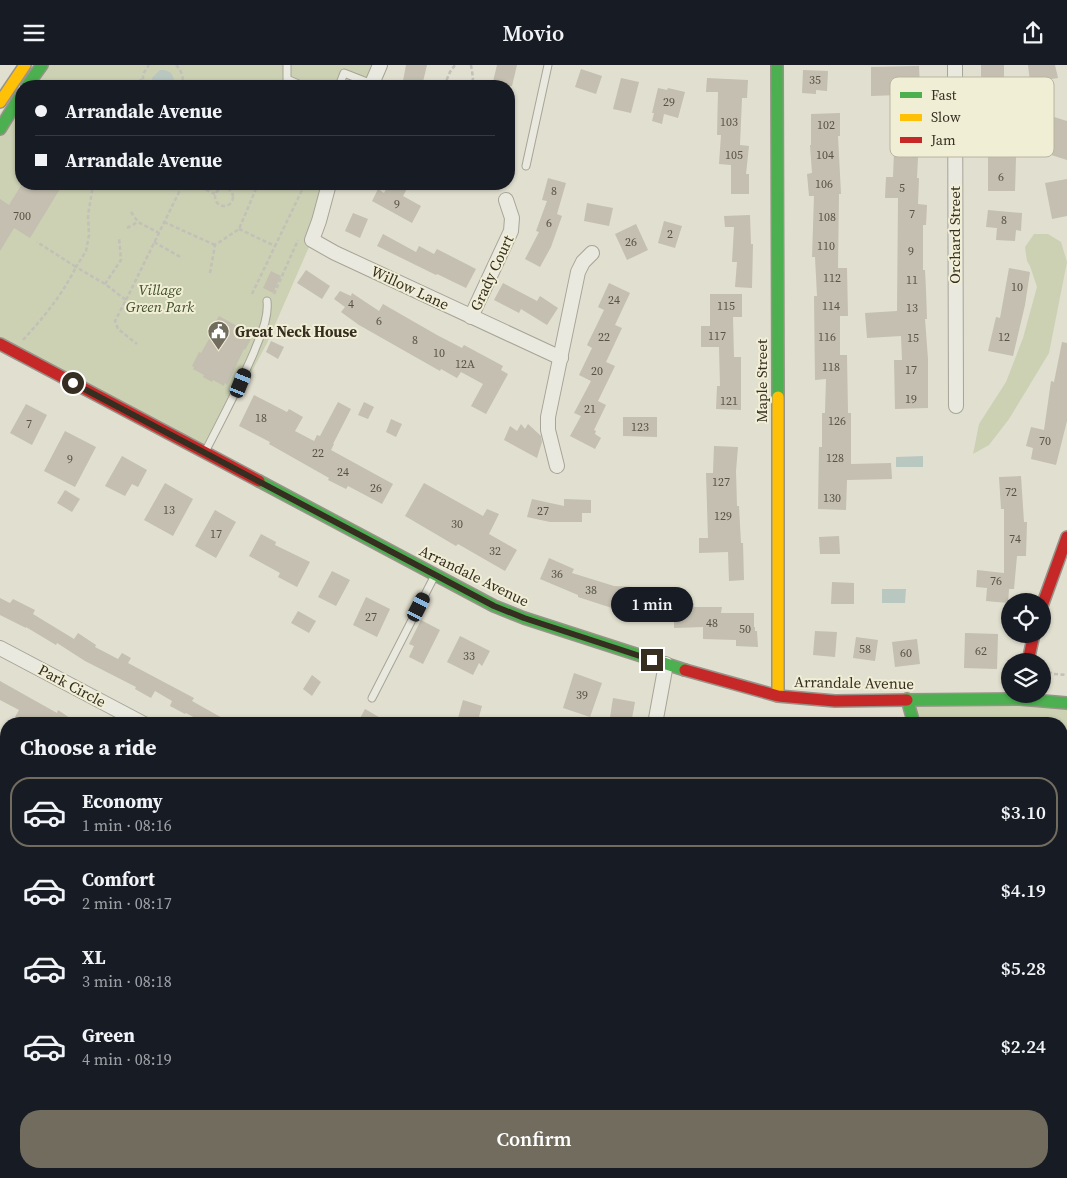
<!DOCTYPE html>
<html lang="en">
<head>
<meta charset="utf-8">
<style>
	:root { --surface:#171b24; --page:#242831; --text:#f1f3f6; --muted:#9ea1a6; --line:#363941; --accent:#716c5e }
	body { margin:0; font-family:"Source Serif 4",serif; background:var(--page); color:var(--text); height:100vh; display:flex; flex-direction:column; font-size:19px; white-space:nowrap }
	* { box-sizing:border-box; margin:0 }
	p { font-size:16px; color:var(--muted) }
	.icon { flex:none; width:28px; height:28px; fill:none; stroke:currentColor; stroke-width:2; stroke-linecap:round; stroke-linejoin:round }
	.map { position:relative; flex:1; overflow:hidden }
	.details { position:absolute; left:0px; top:652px; width:1068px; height:461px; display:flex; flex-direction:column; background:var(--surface); border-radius:20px 20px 0 0; box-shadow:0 1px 4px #0004 }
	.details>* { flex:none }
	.top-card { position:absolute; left:15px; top:15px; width:500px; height:110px; border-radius:20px; box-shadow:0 1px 4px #0004; display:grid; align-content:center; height:110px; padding:0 20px; background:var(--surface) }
	.tools { position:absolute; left:1001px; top:528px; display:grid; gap:10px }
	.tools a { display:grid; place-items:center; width:50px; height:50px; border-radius:50%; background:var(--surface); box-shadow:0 1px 4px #0004; font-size:25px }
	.end { position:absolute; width:22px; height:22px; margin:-11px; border:6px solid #352e21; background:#fff; box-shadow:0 0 0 2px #fff }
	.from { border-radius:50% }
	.bubble { position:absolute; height:35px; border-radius:18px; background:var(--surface); box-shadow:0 1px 4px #0004; font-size:16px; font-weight:600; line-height:35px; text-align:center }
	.car { position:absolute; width:15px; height:30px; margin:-15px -8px; border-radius:6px; box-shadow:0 0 4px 1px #0007; background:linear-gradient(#222 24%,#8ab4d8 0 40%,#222 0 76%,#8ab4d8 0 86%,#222 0) }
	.top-card b { display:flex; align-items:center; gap:18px; height:48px; font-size:19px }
	.top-card b+b { border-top:1px solid var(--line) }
	.top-card i { width:12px; height:12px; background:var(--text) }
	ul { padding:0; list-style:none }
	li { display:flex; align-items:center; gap:15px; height:70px; margin:0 10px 8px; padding:0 10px; border:2px solid transparent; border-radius:20px }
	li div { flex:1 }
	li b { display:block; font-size:19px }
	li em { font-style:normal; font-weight:600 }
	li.selected { border-color:var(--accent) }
	li>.icon { width:45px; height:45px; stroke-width:1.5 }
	h2 { padding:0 20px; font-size:22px; line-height:60px }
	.primary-button { display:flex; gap:10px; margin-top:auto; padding:10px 20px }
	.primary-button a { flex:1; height:58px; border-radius:20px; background:var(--accent); color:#fff; font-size:20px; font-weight:600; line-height:58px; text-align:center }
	header { display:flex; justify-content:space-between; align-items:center; height:65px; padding:0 20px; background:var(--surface); font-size:22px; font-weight:600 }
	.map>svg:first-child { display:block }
	.green { fill:#ccd1b3 }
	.water { fill:#b9c7c1 }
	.building { fill:#c4bfb0 }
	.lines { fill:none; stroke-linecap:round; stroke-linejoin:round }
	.lane-casing { stroke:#a7a498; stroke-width:9 }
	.street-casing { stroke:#a7a498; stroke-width:16 }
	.fast-casing { stroke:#979388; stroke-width:14 }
	.slow-casing { stroke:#979388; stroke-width:14 }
	.jam-casing { stroke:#979388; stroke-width:14 }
	.path { stroke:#c2c0b7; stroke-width:2.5; stroke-dasharray:4 2.5; stroke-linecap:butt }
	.lane { stroke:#eae9e0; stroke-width:7 }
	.street { stroke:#eae9e0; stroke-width:14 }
	.fast { stroke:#4caf50; stroke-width:11 }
	.slow { stroke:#ffc107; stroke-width:11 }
	.jam { stroke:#c62828; stroke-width:11 }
	.route { stroke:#352e21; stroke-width:6 }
	.labels { text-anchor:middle; stroke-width:4; stroke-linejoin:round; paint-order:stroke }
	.number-label { font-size:12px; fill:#595245 }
	.street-label { font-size:15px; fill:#352e21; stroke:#f1eed6 }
	.park-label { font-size:15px; font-style:italic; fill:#3f4f2a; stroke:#f1eed6 }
	.poi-label { font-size:15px; font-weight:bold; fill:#352e21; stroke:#f1eed6; text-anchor:start }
	.key { fill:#f1eed6; stroke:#b9b4a0; stroke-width:1 }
	.key-label { font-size:14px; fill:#352e21 }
</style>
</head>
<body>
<header><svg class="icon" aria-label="menu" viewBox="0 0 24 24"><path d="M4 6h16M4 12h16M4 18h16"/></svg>Movio<svg class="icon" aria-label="share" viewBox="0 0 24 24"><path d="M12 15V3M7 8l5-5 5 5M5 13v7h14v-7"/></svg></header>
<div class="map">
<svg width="1067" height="1113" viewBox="0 0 1067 1113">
	<rect width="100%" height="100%" fill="#e1dfcf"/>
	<!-- green -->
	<g class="green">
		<path d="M32,0H380L371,21H21V119H329L312,175L267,278L208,389L0,278V49Z"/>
		<path d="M1034,169H1048L1061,177L1067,197L1049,288L1009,354L989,380L973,389L979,359L1006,317L1023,273L1037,222L1030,201L1027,196L1025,182Z"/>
		<path d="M907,634L1067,638V1113H1051V1108H1061V659H914Z"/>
	</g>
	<!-- water -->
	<g class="water">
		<path d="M160,5C170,4 176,11 174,21H153L152,13Z"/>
		<path d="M923,391V402H896V392Z"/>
		<path d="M882,524H906L905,538H882Z"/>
	</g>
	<!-- building -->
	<g class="building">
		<path d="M406,0H427L422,21H402Z"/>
		<path d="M497,0H517L512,21H492Z"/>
		<rect x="981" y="0" width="23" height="33"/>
		<path d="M1028,0H1055L1058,13L1030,17Z"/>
		<path d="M919,1L922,72H919L917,113H919L918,139L927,140L926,160H923V205H925L926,225L927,254H925L928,294V343L895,344L894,295H902L901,271L867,273L865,248L897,246L898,133H885L886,112H893L895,60H898V30L871,31V2Z"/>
		<path d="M581,4L602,11L596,29L575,22Z"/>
		<path d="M803,5L828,6L827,26L816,25V29L802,28Z"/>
		<path d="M621,13L639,17L631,48L613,44Z"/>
		<path d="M707,13L748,15L747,33H742L740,80L749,81L746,109H749V129H731V100L719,99L721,70H717L718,27H706Z"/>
		<path d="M658,23L667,25L668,23L685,27L678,53L664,49L662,59L652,56L654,48H652Z"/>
		<path d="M840,48V71H838L841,129H839L838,203H847L848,251H840V290H847L848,348H851V399L891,398L892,414L847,415L846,445L818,444L819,382H822V348H825L826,314L815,315L814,231H817L815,192H812L814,131H809L807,109L812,108L810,80H811V49Z"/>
		<path d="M1054,52L1067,56V95L1042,87Z"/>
		<path d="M988,58L1017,59L1015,126H988Z"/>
		<path d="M548,113L566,118L557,149L562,151L551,182L540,202L525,194L539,167L536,166L547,136L542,135Z"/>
		<path d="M1067,114V151L1052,154L1045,118Z"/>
		<path d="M22,119H63L30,173L14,163L0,186V134L9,140Z"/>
		<path d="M389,119H402L408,122L403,131L421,141L412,158L372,136L378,124L384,128Z"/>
		<path d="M587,138L613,143L609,161L584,156Z"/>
		<path d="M988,145L1022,148L1021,166L1016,165L1015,176L996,175L997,163L986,162Z"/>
		<path d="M353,148L368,154L360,173L345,166Z"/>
		<path d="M750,150L751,179H753L752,223L735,222L737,197H732L734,162H725L724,151Z"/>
		<path d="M664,156L682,161L675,183L658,178Z"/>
		<path d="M636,159L648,185L627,195L615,169Z"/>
		<path d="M383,169L416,187L419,181L434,189L437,184L476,204L466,223L437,209L436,210L377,181Z"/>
		<path d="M1009,203L1030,207L1025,240L1013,291L988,286L996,252L1000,253Z"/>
		<path d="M306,205L330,221L322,234L297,218Z"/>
		<path d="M271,206L281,211L273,228L263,223Z"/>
		<path d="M503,218L537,236L540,231L558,243L547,260L521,244L519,248L494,235Z"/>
		<path d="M609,218L630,228L615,260L622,263L606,297L615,301L598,336L606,340L594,365L596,366L595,369L601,373L595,384L570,371L581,351L574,348L591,316L579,310L592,283L587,280L604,245L598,242Z"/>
		<path d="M340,226L351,231L352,228L379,246L383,239L437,270L462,283L464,280L503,301L501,305L508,309L486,349L471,341L483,319L461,307L457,313L441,304L440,306L359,260L341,247L345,242L334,234Z"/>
		<path d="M710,229H742V252H733L734,292H741V345L716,344L717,321H720L719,282H701V261H710Z"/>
		<path d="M219,251L253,270L245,285L244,284L227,320L225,318L224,321L213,315L212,317L203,312L204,310L193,304L194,302L192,301L199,287L201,288L213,267L210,266Z"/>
		<path d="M271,276L284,282L278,294L266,287Z"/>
		<path d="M1062,277L1067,278V356L1056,400L1031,394L1033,383L1026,381L1031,362L1044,365L1051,316L1054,317Z"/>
		<path d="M254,330L287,347L289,344L303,352L295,366L314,376L317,370L320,371L338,337L351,344L333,379H334L331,385L393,419L382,439L348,421L346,424L328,415L329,413L269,379L270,377L239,361Z"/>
		<path d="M364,337L374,342L368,354L358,350Z"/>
		<path d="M26,339L47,350L32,380L10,368Z"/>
		<path d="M623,352H657V372L623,371Z"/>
		<path d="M391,354L402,359L396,372L386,367Z"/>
		<path d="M521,359L525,364L528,359L541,371L542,377L537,393L504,375L510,361L517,366Z"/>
		<path d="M65,366L96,382L75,422L44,406Z"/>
		<path d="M714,381L738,382L736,406L737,441H739L741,478H743L744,515L729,516L728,487L699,488V473H708L706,408H713Z"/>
		<path d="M122,391L147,405L138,422L132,419L125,431L105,421Z"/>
		<path d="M1021,411L1024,457H1027L1026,491H1017L1014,524H1009L1008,538L986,536L987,523L976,522L977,505L1004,508V444H1001L999,412Z"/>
		<path d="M165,418L193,434L173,471L144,455Z"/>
		<path d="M424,418L483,451L487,444L499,449L489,469L517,485L505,506L458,479L456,481L405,451Z"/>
		<path d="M65,425L80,434L72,447L57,438Z"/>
		<path d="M532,434L564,441V434L591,435V448H582V457H550L527,452Z"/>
		<path d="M215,445L236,457L216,493L195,481Z"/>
		<path d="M261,469L276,477L275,480L310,497L297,522L278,512L280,508L249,491Z"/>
		<path d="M839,471L840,489H820L819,472Z"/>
		<path d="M549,493L574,504L572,508L614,521L633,522V525L663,528L662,539L694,538V542H722L721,548H754V562H755V566H757L758,582L736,581V575L703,574V562L674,563V552L644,549V544L612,543L578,532V530L540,514Z"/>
		<path d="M332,506L350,515L336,541L318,532Z"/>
		<path d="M832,517L854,518V539H831Z"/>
		<path d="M366,532L390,544L377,572L353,560Z"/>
		<path d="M0,533L10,538L13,534L35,545L33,549L74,574L78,568L96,580L95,582L118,594L122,588L131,593L128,598L194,633L192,636L233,659H206L186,648L185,649L170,641L172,636L155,626L151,633L135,624L136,622L85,596L57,578L56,580L26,562V563L0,550Z"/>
		<path d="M298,546L316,556L309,568L291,558Z"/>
		<path d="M421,555L440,565L423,599L409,592L414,581L409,579Z"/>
		<path d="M815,566L837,567L835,592L813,590Z"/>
		<path d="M965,568L998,569L997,604L964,603Z"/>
		<path d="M460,571L490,586L482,601L479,598L473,610L447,597Z"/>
		<path d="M856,572L878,575L875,596L853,593Z"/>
		<path d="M917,574L920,599L895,602L892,577Z"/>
		<path d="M574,608L602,618L590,652L563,643Z"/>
		<path d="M312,610L321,617L312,631L303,624Z"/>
		<path d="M0,616L57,648L58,645L79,659H26L15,652L19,645L0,635Z"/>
		<path d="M613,633L635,637L631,659H609Z"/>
		<path d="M463,635L482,641L477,659L458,653Z"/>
		<path d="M365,644L391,659H357Z"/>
	</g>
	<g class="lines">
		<defs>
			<g id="lane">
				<path d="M287,0V14L303,21"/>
				<path d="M339,21L344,8L372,19"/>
				<path d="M526,101L548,0"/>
				<path d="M205,387C222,354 239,322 254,287C260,271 269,254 267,236"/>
				<path d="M372,633L435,510"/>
				<path d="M1061,1060H1067"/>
				<path d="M884,1108L886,1113"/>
				<path d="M446,1113L450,1108"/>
				<path d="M914,1113L916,1108"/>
			</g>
			<g id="street">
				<path d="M955,0L956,341"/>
				<path d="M371,21L380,0"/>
				<path d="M329,119L319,156L312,175L335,188L561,293"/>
				<path d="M471,252L511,166L512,153L506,135"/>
				<path d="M557,401L548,365V352L578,207L583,197L592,188"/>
				<path d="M0,583L144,659"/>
				<path d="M655,659L666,599"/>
				<path d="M0,742L6,745"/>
				<path d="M0,808L6,796"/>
				<path d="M0,842L6,830"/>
				<path d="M31,1113L34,1108"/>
				<path d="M235,1113L237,1108"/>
			</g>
			<g id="fast">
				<path d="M777,0L778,332"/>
				<path d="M27,21L42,0"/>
				<path d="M0,64L21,30"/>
				<path d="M259,416L494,541L524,553L685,605"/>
				<path d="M907,634L914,659"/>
				<path d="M907,635L1020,634L1067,638"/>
				<path d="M0,903L6,907"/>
			</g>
			<g id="slow">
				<path d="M0,37L25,0"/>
				<path d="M778,332V631"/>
				<path d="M389,1108L399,1113"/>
			</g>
			<g id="jam">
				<path d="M0,279L259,416"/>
				<path d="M1042,541L1067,472"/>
				<path d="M1028,596L1034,569"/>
				<path d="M685,605L778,631L835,636L907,635"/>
				<path d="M1051,1108V1113"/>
			</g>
		</defs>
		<!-- lane casing -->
		<use href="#lane" class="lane-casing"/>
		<!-- street casing -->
		<use href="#street" class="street-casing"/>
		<!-- fast casing -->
		<use href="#fast" class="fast-casing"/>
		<!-- slow casing -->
		<use href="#slow" class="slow-casing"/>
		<!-- jam casing -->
		<use href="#jam" class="jam-casing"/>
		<!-- path -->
		<g class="path">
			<path d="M176,0C182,6 184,13 182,21"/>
			<path d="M471,0L473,13L472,21"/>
			<path d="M114,21L142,15"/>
			<path d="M143,21V9L149,0"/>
			<path d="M444,21L450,7L455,0"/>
			<path d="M96,119L92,126L88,150L89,170L86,186L76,202L105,219L126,235L115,256L118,264L137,279"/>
			<path d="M194,119L215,129"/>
			<circle cx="224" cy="132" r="9"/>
			<path d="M131,147L138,157L159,168"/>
			<path d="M164,157L215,180"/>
			<path d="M127,163L138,157"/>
			<path d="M239,164L275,181L305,119"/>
			<path d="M154,177L182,193"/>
			<path d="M210,208L215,180L239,164L258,119"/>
			<path d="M105,219L121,195L119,172"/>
			<path d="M252,229L275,181"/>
			<path d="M274,229L298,175"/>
			<path d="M126,235L183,119"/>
			<path d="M23,275C44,252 62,230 76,202L37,177"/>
			<path d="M1042,604L1054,609L1067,610"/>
		</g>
		<!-- lane -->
		<use href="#lane" class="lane"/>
		<!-- street -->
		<use href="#street" class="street"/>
		<!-- fast -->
		<use href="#fast" class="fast"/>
		<!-- slow -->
		<use href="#slow" class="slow"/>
		<!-- jam -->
		<use href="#jam" class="jam"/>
	</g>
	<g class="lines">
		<!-- route -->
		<path class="route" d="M73,318L494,541L524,553L652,595"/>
	</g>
	<!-- icons -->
	<defs>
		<symbol id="civic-pin" viewBox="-11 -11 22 30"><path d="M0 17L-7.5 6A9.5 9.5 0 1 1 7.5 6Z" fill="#716c5e" stroke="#f1eed6"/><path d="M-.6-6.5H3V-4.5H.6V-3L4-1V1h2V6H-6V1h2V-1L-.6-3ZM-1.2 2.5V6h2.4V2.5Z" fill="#fff"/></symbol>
	</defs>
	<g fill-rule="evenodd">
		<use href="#civic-pin" x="206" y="254" width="25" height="34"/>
	</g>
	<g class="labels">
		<!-- number labels -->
		<g class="number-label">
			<text x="815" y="19">35</text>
			<text x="669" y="41">29</text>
			<text x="729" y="61">103</text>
			<text x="826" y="64">102</text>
			<text x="734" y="94">105</text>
			<text x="825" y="94">104</text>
			<text x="1001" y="116">6</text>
			<text x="824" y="123">106</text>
			<text x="902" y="127">5</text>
			<text x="554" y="130">8</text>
			<text x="397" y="143">9</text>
			<text x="912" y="153">7</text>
			<text x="22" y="155">700</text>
			<text x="827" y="156">108</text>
			<text x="1004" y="159">8</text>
			<text x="549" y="162">6</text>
			<text x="670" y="173">2</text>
			<text x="631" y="181">26</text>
			<text x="826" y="185">110</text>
			<text x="911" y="190">9</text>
			<text x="832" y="217">112</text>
			<text x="912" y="219">11</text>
			<text x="1017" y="226">10</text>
			<text x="614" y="239">24</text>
			<text x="351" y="243">4</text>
			<text x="726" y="245">115</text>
			<text x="831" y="245">114</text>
			<text x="912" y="247">13</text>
			<text x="379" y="260">6</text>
			<text x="717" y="275">117</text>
			<text x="604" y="276">22</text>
			<text x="827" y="276">116</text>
			<text x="1004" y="276">12</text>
			<text x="913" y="277">15</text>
			<text x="415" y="279">8</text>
			<text x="439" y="292">10</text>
			<text x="465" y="303">12A</text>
			<text x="831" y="306">118</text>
			<text x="911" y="309">17</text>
			<text x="597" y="310">20</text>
			<text x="911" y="338">19</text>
			<text x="729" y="340">121</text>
			<text x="590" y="348">21</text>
			<text x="261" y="357">18</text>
			<text x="837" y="360">126</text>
			<text x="29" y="363">7</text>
			<text x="640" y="366">123</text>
			<text x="1045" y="380">70</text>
			<text x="318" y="392">22</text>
			<text x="835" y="397">128</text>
			<text x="70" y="398">9</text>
			<text x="343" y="411">24</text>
			<text x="721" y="421">127</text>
			<text x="376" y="427">26</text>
			<text x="1011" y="431">72</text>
			<text x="832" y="437">130</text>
			<text x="169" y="449">13</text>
			<text x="543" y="450">27</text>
			<text x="723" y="455">129</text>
			<text x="457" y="463">30</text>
			<text x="216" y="473">17</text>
			<text x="1015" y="478">74</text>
			<text x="495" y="490">32</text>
			<text x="557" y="513">36</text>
			<text x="996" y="520">76</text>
			<text x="591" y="529">38</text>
			<text x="371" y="556">27</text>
			<text x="712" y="562">48</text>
			<text x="745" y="568">50</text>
			<text x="865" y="588">58</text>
			<text x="981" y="590">62</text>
			<text x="906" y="592">60</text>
			<text x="469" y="595">33</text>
			<text x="582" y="634">39</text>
		</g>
		<!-- street labels -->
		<g class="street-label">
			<text transform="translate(955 170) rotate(-90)" y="5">Orchard Street</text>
			<text transform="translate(492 208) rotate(-65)" y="5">Grady Court</text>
			<text transform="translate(410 223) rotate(25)" y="5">Willow Lane</text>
			<text transform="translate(762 316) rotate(-90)" y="5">Maple Street</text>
			<text transform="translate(474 511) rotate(26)" y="5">Arrandale Avenue</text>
			<text transform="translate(854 618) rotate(1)" y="5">Arrandale Avenue</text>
			<text transform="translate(72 621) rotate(28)" y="5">Park Circle</text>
		</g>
		<!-- park labels -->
		<g class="park-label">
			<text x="160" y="230">Village<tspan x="160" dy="17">Green Park</tspan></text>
		</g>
		<!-- poi labels -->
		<g class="poi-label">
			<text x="235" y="272">Great Neck House</text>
		</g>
	</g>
	<!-- legend -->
	<rect x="890" y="12" width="164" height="80" rx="8" class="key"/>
	<rect x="900" y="27" width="22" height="6" fill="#4caf50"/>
	<rect x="900" y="49" width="22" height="7" fill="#ffc107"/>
	<rect x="900" y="72" width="22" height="6" fill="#c62828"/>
	<g class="key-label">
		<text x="931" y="35">Fast</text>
		<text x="931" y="57">Slow</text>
		<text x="931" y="80">Jam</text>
	</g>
</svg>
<div class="tools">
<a><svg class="icon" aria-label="locate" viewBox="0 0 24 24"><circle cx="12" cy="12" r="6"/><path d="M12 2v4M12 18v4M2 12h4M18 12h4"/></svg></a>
<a><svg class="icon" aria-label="layers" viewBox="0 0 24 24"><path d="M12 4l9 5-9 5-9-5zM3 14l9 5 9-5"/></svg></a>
</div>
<i class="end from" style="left:73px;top:318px"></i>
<i class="end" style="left:652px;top:595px"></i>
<div class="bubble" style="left:611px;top:522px;width:82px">1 min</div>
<i class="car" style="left:241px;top:318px;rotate:22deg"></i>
<i class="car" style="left:419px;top:542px;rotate:27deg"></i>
<div class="top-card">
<b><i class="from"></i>Arrandale Avenue</b>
<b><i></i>Arrandale Avenue</b>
</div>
<section class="details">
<h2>Choose a ride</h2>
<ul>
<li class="selected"><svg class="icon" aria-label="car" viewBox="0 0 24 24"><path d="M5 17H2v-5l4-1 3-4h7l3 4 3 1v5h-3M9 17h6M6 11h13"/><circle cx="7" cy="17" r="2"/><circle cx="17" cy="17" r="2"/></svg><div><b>Economy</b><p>1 min · 08:16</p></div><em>$3.10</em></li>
<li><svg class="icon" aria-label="car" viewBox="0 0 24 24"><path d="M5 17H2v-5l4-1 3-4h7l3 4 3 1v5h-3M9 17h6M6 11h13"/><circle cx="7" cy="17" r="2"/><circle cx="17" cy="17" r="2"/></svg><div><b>Comfort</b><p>2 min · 08:17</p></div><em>$4.19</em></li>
<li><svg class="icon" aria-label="car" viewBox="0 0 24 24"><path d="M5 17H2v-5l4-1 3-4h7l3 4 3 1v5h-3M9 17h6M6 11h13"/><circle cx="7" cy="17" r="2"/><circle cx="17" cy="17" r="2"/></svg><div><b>XL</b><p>3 min · 08:18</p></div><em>$5.28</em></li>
<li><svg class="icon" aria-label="car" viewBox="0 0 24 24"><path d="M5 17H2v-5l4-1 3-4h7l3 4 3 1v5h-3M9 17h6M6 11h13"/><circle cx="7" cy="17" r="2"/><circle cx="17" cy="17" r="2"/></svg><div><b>Green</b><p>4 min · 08:19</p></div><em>$2.24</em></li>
</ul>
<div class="primary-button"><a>Confirm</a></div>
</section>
</div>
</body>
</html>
